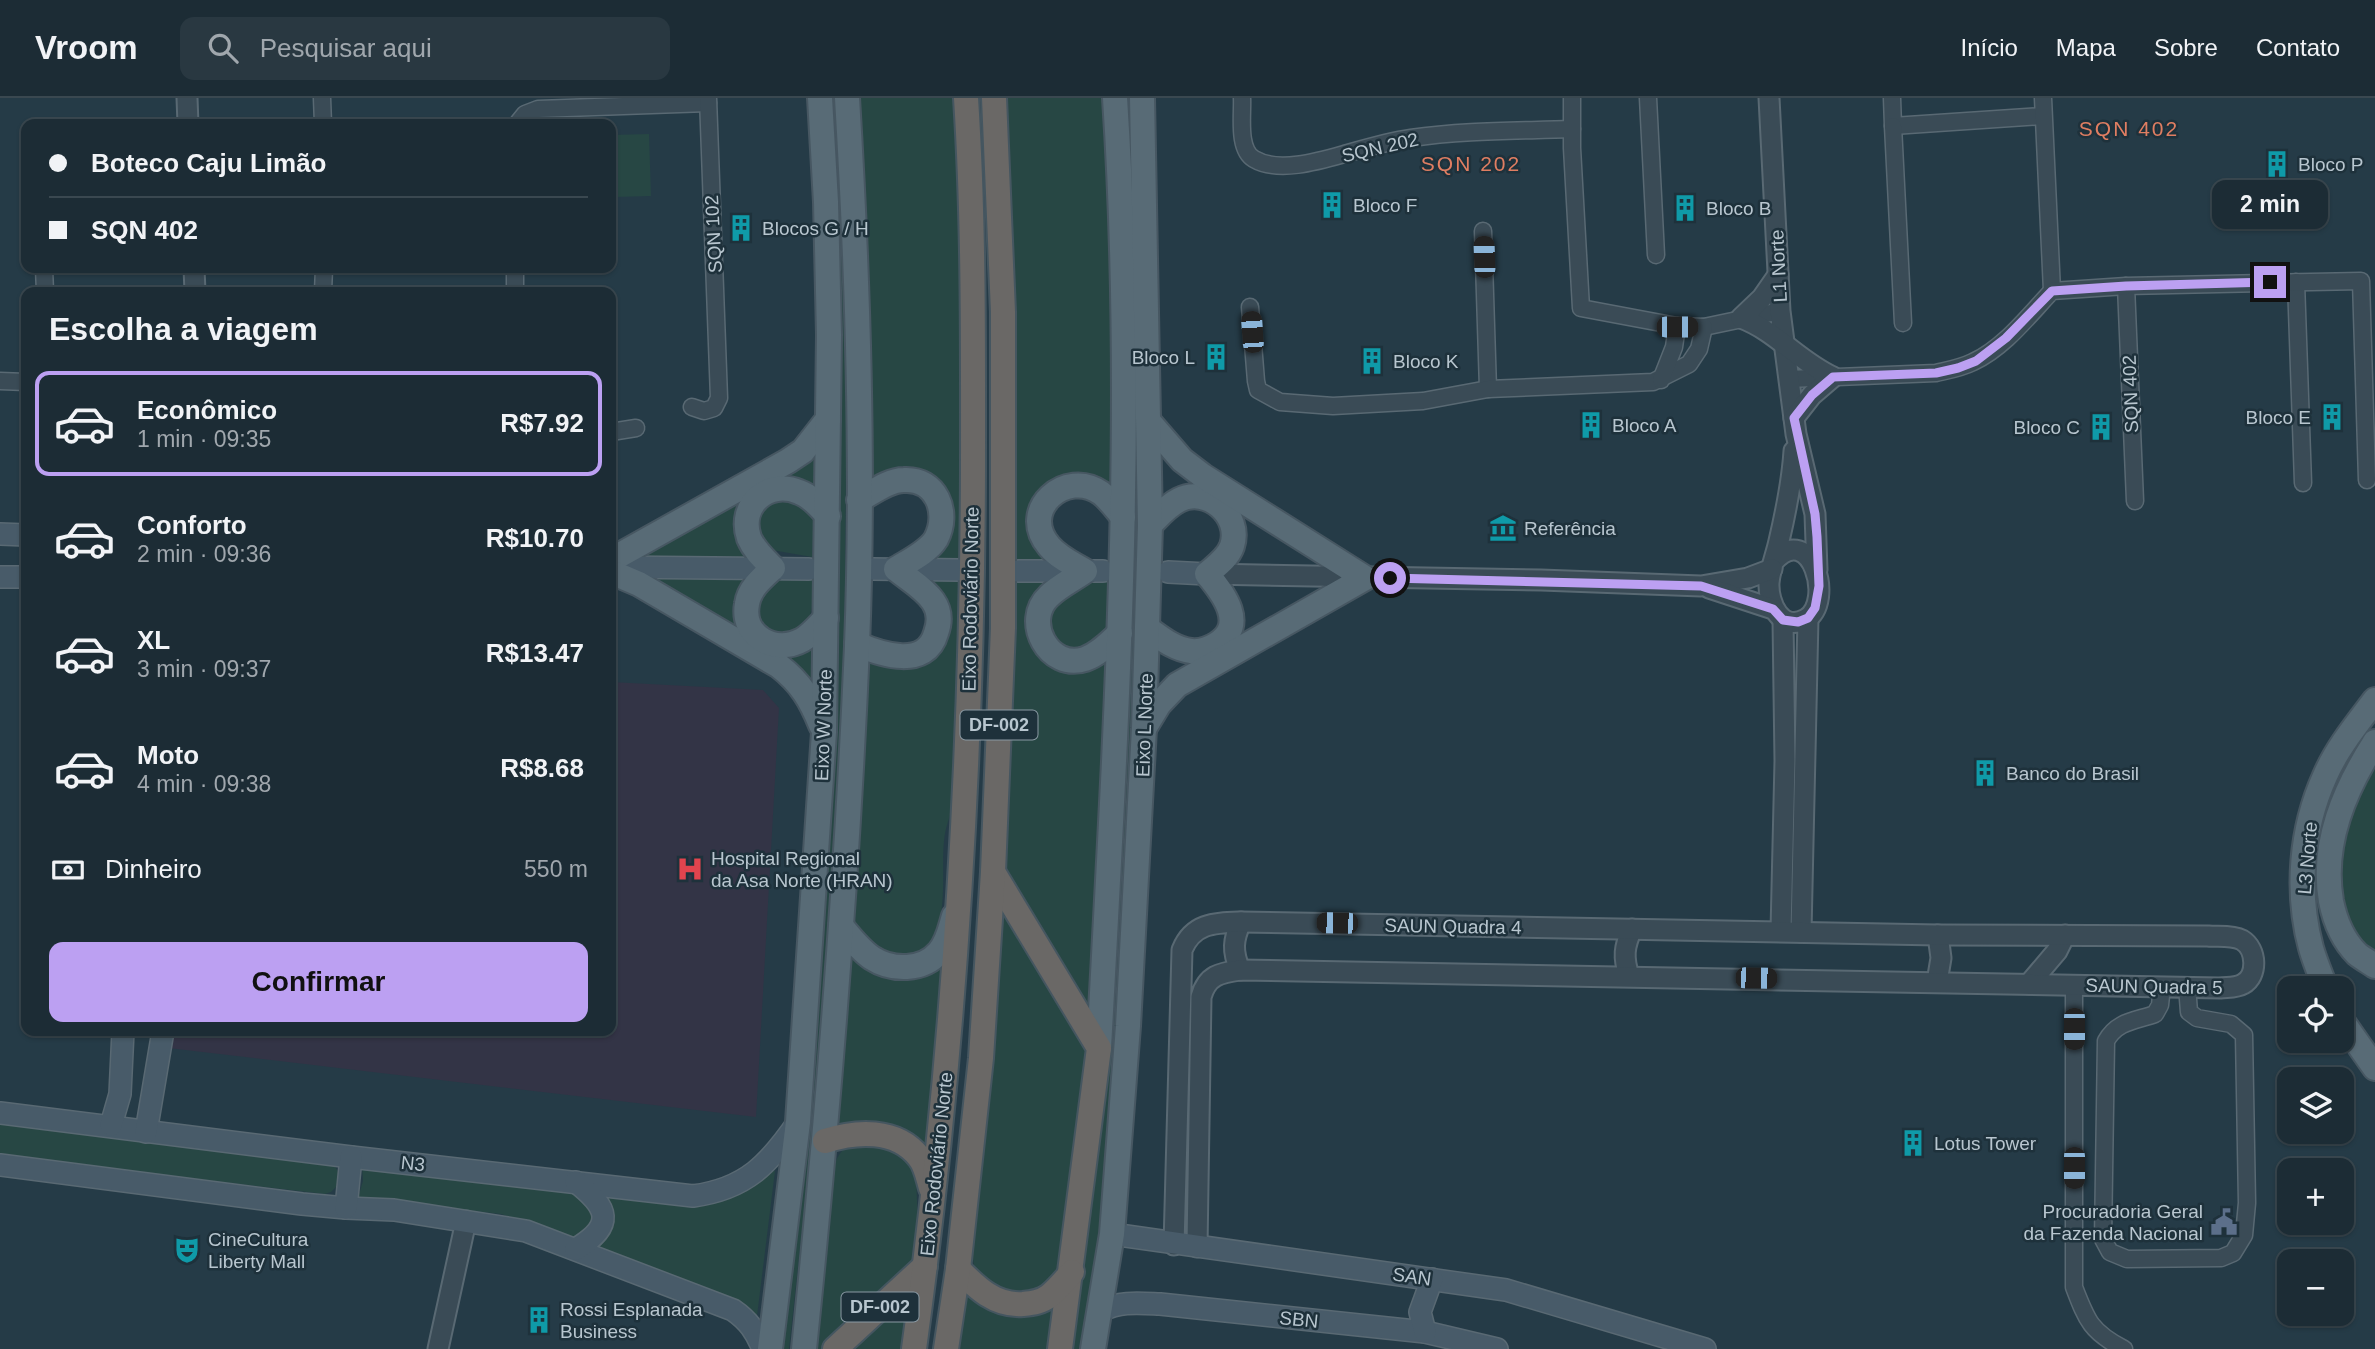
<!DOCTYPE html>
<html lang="pt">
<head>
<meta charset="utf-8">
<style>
	:root { --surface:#1c2c35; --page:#293841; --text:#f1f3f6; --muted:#a0a7ad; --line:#3a4850; --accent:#bca0f2 }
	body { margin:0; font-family:Helvetica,sans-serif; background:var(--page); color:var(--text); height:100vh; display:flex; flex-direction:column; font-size:26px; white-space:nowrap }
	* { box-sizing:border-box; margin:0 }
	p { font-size:23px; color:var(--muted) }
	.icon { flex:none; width:38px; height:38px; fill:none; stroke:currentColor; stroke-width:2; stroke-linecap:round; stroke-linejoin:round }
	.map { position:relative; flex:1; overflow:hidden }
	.details { position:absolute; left:21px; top:189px; width:595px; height:749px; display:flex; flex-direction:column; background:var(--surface); border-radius:14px; box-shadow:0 2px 5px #0004,0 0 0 2px var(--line) }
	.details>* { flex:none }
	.top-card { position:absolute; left:21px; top:21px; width:595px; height:154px; border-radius:14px; box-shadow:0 2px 5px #0004,0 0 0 2px var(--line); display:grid; align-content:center; height:154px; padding:0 28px; background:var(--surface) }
	.tools { position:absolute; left:2277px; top:878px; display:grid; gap:14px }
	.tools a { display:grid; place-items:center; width:77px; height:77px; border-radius:14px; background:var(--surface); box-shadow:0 2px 5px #0004,0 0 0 2px var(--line); font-size:35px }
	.end { position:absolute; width:32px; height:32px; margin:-16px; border:9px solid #bca0f2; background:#111; box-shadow:0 0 0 4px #111 }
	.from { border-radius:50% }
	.bubble { position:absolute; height:49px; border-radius:14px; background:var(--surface); box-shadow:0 2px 5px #0004,0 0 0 2px var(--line); font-size:23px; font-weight:700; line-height:49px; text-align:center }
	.car { position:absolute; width:21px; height:42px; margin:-21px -10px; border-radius:9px; box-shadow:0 0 5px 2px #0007; background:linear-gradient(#222 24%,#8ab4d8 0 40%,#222 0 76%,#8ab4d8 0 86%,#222 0) }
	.top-card b { display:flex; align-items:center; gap:24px; height:66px; font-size:26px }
	.top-card b+b { border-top:2px solid var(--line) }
	.top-card i { width:18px; height:18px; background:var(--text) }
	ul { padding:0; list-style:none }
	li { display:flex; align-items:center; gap:21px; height:105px; margin:0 14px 10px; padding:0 14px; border:4px solid transparent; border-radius:14px }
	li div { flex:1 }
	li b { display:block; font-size:26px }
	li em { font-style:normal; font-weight:700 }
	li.selected { border-color:var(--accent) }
	li>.icon { width:63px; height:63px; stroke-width:1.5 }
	h2 { padding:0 28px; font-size:32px; line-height:84px }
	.pay { display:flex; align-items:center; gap:18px; height:77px; padding:0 28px; font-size:26px }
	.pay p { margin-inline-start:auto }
	.action { display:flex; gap:14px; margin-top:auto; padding:14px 28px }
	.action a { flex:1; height:80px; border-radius:14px; background:var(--accent); color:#111; font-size:28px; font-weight:700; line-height:80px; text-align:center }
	header { display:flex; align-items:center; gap:42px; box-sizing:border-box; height:98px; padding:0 35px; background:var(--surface); border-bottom:2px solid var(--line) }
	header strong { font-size:33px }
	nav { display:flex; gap:38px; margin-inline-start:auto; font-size:24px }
	.search { width:490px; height:63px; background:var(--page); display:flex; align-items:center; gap:18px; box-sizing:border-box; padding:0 24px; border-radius:14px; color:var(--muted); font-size:26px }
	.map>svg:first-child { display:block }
	.medical { fill:#333446 }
	.green { fill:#274744 }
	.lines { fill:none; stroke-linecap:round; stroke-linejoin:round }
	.minor-casing { stroke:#596973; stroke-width:19 }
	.tertiary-casing { stroke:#596973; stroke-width:23 }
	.secondary-casing { stroke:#596973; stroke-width:24 }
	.primary-casing { stroke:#475762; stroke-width:28 }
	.trunk-casing { stroke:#455660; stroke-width:28 }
	.minor { stroke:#3a4b56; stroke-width:16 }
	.tertiary { stroke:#3a4b56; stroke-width:19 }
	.secondary { stroke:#485b69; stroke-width:21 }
	.primary { stroke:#586b76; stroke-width:24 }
	.trunk { stroke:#6a6866; stroke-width:24 }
	.route { stroke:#bca0f2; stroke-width:9 }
	.labels { text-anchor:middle; stroke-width:5; stroke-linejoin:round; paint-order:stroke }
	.shield { fill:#1e313b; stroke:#8a99a3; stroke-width:2 }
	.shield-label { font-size:18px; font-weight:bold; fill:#b8c6cf }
	.street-label { font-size:19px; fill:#b8c6cf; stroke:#1e313b }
	.poi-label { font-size:19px; fill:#b8c6cf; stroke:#1e313b; text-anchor:start }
	.neighbourhood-label { font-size:21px; letter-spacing:2px; fill:#e07e62; stroke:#1e313b }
</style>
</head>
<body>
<header>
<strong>Vroom</strong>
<div class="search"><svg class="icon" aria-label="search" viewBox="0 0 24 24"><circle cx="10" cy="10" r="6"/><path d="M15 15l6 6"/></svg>Pesquisar aqui</div>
<nav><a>Início</a><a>Mapa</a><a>Sobre</a><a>Contato</a></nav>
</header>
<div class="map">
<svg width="2375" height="1251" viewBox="0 0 2375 1251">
	<rect width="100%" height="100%" fill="#253b47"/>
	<!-- medical -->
	<path class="medical" d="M611,584L763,592L779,610L756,1019L168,950V933H611Z"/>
	<!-- green -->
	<g class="green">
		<path d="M827,0H837L847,255L844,599L821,959L789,1251H776L807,983Z"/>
		<path d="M848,0H953L961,174L962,461L916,462L927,458L937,392L868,391Z"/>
		<path d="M1004,0H1106L1110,72L1111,395L1041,398L1061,464L1014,463Z"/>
		<path d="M1123,0H1132L1140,558L1102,1149L1083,1251H1069L1097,1029Z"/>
		<path d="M649,36L651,98L614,99L612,37Z"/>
		<path d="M820,337L821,406L764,387L755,459L634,458Z"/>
		<path d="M776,394L811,413L814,423L812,459L766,451L751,419Z"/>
		<path d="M634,473L756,475C731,504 728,505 749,539L815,535L816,601Z"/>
		<path d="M812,477C812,499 816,519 799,535L758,536L755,494L765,482Z"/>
		<path d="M910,477L962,479L954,706C950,718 945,730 944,743C940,777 954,847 909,857C903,859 900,860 893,858C876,853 862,840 855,823L866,551L937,543Z"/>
		<path d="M1015,480H1058L1039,550L1109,552L1084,1008L1059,1166C1047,1189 1039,1196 1013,1199L975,1174L972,1155L1011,636Z"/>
		<path d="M1109,482C1109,503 1116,546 1086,551C1077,553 1067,552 1058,552L1045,514L1080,487Z"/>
		<path d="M2375,649V857L2347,830L2334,757Z"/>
		<path d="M846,842L868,865L945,852L927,1059C892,1012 879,1021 830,1040Z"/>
		<path d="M0,1025L333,1066L340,1076L339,1086L331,1094L325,1096L0,1058Z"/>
		<path d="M854,1043L903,1051L916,1076L918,1129L904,1251H814L832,1073C837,1059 841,1050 854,1043Z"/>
		<path d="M362,1067L586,1096L595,1125L575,1141L501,1116L358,1100L363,1083Z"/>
		<path d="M771,1073H775L757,1218L750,1211L731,1200L589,1148L601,1095L729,1100L744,1094Z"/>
		<path d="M966,1195L1054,1200L1053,1251H958Z"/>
	</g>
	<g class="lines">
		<defs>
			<g id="minor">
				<path d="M322,0L323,26"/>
				<path d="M1242,0C1243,16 1237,51 1254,61C1279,76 1323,62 1348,55C1369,49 1390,43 1411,40C1464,32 1519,33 1572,31"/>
				<path d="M1572,0V50L1581,210L1677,228L1704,229L1780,213"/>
				<path d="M1648,0L1656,157"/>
				<path d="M1892,0L1893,28L2043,18"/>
				<path d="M2043,0L2052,193"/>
				<path d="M517,26L525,16L538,11L708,5"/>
				<path d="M1893,28L1903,225"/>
				<path d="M1483,133L1488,291"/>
				<path d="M44,170L45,194"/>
				<path d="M515,170V194"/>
				<path d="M2296,184L2303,385"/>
				<path d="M2126,188L2135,403"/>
				<path d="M323,194L324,170"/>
				<path d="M1250,209L1256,283L1258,292L1280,304L1333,308L1423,303L1488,291L1653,284L1689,266L1699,251L1704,229"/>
				<path d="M1788,281L1936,275C1949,272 1961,270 1973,264C2004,250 2029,217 2052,193L2126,188L2361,183L2367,382"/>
				<path d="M1661,282L1674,249L1677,228"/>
				<path d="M0,283L26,284"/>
				<path d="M692,309L704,313L714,310L719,300L708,0"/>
				<path d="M611,334L636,330"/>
				<path d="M2074,886V1189C2087,1223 2091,1234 2124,1251"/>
				<path d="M2162,888L2160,907L2155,916C2135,923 2117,923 2106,943L2103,1141L2110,1154L2127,1161L2221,1160L2233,1155L2244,1137L2247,1105L2244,937L2231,926L2197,920L2189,914L2187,888"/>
			</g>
			<g id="tertiary">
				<path d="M187,0L188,26"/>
				<path d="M1769,0L1780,213L1796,336L1815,416L1817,472"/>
				<path d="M194,170L195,194"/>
				<path d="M1778,177L1762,200L1741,220C1776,233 1798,263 1833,279L1812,297L1794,320"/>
				<path d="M1774,463C1811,423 1835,504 1806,521C1781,535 1768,505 1769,485C1770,471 1776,457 1779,443C1786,413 1792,384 1794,353"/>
				<path d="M1207,476L1541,482L1701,488L1748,480L1772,471"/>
				<path d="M1709,490L1773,511"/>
				<path d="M1781,833L1785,663L1783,522"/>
				<path d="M1801,834L1808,520"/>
				<path d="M1240,872C1232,853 1233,842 1241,824"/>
				<path d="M1629,878C1623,859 1624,849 1632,831"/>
				<path d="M1937,884L1941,860L1938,837"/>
				<path d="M2029,886L2057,853L2065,837"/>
				<path d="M1174,1147L1182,852C1193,825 1214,825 1241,824L1938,837L2208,838C2218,839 2232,837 2242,842C2257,851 2258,878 2243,886C2236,890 2228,889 2220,890L1240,872C1220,875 1207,877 1201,899L1197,1149"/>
				<path d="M438,1251L466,1123"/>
			</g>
			<g id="secondary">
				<path d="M0,436L26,437"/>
				<path d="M611,469L809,471"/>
				<path d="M872,471L960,472"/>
				<path d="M1018,473H1103"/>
				<path d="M1168,474L1207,476"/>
				<path d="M0,479H26"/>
				<path d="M0,1015L351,1059L693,1098C746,1091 769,1066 798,1024"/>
				<path d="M111,1027L120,996L123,933"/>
				<path d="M146,1034L163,933"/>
				<path d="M0,1067L302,1106L346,1110L394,1112L526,1133L733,1212C749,1223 756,1234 763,1251"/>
				<path d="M346,1110L351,1059"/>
				<path d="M1112,1136L1506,1192L1705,1251"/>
				<path d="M576,1151C615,1127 609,1110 576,1084"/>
				<path d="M1101,1213C1120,1203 1138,1205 1160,1206L1425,1234L1497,1251"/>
				<path d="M1425,1234L1420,1214L1432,1181"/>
			</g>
			<g id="primary">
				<path d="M611,462L788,363L803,353L828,321"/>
				<path d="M611,474L639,486L779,568C801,585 811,602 821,627"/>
				<path d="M826,520C819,527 811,537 802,542C775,557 741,538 747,506C749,491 762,480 773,470C764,461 754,452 749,440C738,407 768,381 799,394C811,398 820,409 828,418"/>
				<path d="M1147,530C1161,540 1174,551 1191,553C1201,554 1209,551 1217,546C1247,527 1224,496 1207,476C1216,468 1228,460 1232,448C1242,417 1207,388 1179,402C1167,408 1159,418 1150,427"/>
				<path d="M1120,535C1109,545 1099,556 1085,561C1049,573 1022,523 1049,498C1059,488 1074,481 1085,473C1073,466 1059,460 1049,448C1018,412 1066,370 1101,395C1109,401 1116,411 1123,419"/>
				<path d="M857,546C882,557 926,571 936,535C940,524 940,513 933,503C924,490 908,481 896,471C909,463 928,454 936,441C950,414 936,380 904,382C888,382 872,395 859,402"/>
				<path d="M1145,629L1159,606L1177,587L1365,480L1203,378L1182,362L1150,325"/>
				<path d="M2375,644C2345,691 2321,745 2331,803C2335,823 2342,841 2357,856C2362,860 2369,864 2375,868"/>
				<path d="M841,828C850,839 860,852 872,860C892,873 923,873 939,854C948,844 950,831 954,818"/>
				<path d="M2326,891C2321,878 2315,864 2311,850C2296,794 2301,731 2325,678C2337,650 2357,626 2375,602"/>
				<path d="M2342,923L2375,970"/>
				<path d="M1099,950C1116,634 1136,316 1115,0"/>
				<path d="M770,1251L798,1024L824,634L829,237L826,104L820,0"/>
				<path d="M804,1251C828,1017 847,783 857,548C864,367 858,181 847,0"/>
				<path d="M1093,1251L1112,1136L1128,928L1144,630L1150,427L1142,0"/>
			</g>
			<g id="trunk">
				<path d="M993,774L1099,950L1060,1251"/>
				<path d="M825,1043C856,1033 896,1030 919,1059C926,1067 928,1080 931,1090"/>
				<path d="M958,1171C977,1190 995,1208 1023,1206C1033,1205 1041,1204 1049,1198C1058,1191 1065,1182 1072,1174"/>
				<path d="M835,1251L925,1168"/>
				<path d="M914,1251C954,959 972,666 973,372C973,248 974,124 966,0"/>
				<path d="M946,1251L958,1171L981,960L993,774L1003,530V214L994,0"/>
			</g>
		</defs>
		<!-- minor casing -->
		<use href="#minor" class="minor-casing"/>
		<!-- tertiary casing -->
		<use href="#tertiary" class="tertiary-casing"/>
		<!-- secondary casing -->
		<use href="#secondary" class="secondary-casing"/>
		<!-- primary casing -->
		<use href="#primary" class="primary-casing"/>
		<!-- trunk casing -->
		<use href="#trunk" class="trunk-casing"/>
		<!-- minor -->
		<use href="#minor" class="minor"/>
		<!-- tertiary -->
		<use href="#tertiary" class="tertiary"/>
		<!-- secondary -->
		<use href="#secondary" class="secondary"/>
		<!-- primary -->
		<use href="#primary" class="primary"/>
		<!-- trunk -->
		<use href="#trunk" class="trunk"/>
	</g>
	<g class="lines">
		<!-- route -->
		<path class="route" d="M1390,480L1701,488L1773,511L1783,522L1798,524L1808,520L1815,510L1819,488L1817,439L1815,416L1794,320L1812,297L1833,279L1936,275L1958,270L1976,263L2006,240L2052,193L2126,188L2270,184"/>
	</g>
	<!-- icons -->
	<defs>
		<symbol id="building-bare" viewBox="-9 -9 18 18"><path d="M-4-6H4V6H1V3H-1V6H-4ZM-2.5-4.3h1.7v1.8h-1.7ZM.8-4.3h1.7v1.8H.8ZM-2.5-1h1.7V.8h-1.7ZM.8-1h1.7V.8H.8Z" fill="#0f9aa8" stroke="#1e313b" stroke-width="2.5" paint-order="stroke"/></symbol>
		<symbol id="museum-bare" viewBox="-9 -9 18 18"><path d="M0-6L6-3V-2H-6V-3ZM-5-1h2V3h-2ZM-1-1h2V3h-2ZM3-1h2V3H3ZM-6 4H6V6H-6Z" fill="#0f9aa8" stroke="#1e313b" stroke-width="2.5" paint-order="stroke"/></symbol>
		<symbol id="hospital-bare" viewBox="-9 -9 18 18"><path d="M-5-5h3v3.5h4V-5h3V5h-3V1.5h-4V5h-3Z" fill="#e0444e" stroke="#1e313b" stroke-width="2.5" paint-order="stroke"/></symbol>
		<symbol id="civic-bare" viewBox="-9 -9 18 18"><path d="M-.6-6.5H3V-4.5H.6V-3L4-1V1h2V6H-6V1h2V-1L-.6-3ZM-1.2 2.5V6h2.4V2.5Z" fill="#5c6f8a" stroke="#1e313b" stroke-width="2.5" paint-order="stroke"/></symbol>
		<symbol id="theatre-bare" viewBox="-9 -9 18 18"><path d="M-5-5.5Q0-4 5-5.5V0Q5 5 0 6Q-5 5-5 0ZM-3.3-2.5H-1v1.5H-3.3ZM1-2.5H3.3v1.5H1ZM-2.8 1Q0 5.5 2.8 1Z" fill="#0f9aa8" stroke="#1e313b" stroke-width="2.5" paint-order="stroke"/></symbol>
	</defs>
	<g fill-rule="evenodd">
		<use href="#building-bare" x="2258" y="47" width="38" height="38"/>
		<use href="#building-bare" x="1313" y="88" width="38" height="38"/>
		<use href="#building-bare" x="1666" y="91" width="38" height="38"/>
		<use href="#building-bare" x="722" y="111" width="38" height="38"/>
		<use href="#building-bare" x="1197" y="240" width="38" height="38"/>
		<use href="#building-bare" x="1353" y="244" width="38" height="38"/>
		<use href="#building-bare" x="2313" y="300" width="38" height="38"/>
		<use href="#building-bare" x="1572" y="308" width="38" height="38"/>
		<use href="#building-bare" x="2082" y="310" width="38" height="38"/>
		<use href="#museum-bare" x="1484" y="411" width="38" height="38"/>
		<use href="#building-bare" x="1966" y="656" width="38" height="38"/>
		<use href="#hospital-bare" x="671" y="752" width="38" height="38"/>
		<use href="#building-bare" x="1894" y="1026" width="38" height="38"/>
		<use href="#civic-bare" x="2205" y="1105" width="38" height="38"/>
		<use href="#theatre-bare" x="168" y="1133" width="38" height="38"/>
		<use href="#building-bare" x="520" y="1203" width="38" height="38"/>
	</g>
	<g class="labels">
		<!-- shield labels -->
		<g class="shield">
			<rect x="960.5" y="612.5" width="77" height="29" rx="5"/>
			<rect x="841.5" y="1194.5" width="77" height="29" rx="5"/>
		</g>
		<g class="shield-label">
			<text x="999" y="633">DF-002</text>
			<text x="880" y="1215">DF-002</text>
		</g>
		<!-- street labels -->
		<g class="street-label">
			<text transform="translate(1380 49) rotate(-13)" y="7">SQN 202</text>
			<text transform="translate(713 136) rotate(-93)" y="7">SQN 102</text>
			<text transform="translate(1778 168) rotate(-93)" y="7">L1 Norte</text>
			<text transform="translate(2130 296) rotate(-92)" y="7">SQN 402</text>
			<text transform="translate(970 501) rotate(-89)" y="7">Eixo Rodoviário Norte</text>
			<text transform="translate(823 627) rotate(-88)" y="7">Eixo W Norte</text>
			<text transform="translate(1144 627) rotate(-88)" y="7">Eixo L Norte</text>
			<text transform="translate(2307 760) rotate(-85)" y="7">L3 Norte</text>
			<text transform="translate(1453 828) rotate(1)" y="7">SAUN Quadra 4</text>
			<text transform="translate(2154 888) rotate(1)" y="7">SAUN Quadra 5</text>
			<text transform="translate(413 1065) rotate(6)" y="7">N3</text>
			<text transform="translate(936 1066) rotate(-84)" y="7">Eixo Rodoviário Norte</text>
			<text transform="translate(1412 1178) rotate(8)" y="7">SAN</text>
			<text transform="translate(1299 1221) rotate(6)" y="7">SBN</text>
		</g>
		<!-- poi labels -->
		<g class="poi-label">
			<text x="2298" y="73">Bloco P</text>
			<text x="1353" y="114">Bloco F</text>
			<text x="1706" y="117">Bloco B</text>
			<text x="762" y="137">Blocos G / H</text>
			<text x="1195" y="266" text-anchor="end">Bloco L</text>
			<text x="1393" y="270">Bloco K</text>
			<text x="2311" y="326" text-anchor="end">Bloco E</text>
			<text x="1612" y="334">Bloco A</text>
			<text x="2080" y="336" text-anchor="end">Bloco C</text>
			<text x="1524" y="437">Referência</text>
			<text x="2006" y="682">Banco do Brasil</text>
			<text x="711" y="767">Hospital Regional<tspan x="711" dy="22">da Asa Norte (HRAN)</tspan></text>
			<text x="1934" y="1052">Lotus Tower</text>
			<text x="2203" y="1120" text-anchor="end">Procuradoria Geral<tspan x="2203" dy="22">da Fazenda Nacional</tspan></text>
			<text x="208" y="1148">CineCultura<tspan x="208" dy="22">Liberty Mall</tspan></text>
			<text x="560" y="1218">Rossi Esplanada<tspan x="560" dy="22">Business</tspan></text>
		</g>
		<!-- neighbourhood labels -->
		<g class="neighbourhood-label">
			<text x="2129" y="38">SQN 402</text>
			<text x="1471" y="73">SQN 202</text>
		</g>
	</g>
</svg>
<div class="tools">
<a><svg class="icon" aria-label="locate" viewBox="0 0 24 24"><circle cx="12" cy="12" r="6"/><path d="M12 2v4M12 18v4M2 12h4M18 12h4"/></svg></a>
<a><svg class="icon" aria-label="layers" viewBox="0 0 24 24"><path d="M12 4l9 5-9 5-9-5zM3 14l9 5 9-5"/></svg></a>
<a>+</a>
<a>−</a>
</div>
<i class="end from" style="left:1390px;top:480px"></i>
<i class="end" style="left:2270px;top:184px"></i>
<div class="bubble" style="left:2212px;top:82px;width:116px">2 min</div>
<i class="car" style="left:1484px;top:159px;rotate:358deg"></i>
<i class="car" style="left:1677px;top:229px;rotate:90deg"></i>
<i class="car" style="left:1252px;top:234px;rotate:356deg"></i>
<i class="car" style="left:1337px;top:825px;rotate:271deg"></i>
<i class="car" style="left:1756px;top:880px;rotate:91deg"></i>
<i class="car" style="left:2074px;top:931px;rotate:180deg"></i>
<i class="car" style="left:2074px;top:1070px;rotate:180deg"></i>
<div class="top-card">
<b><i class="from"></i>Boteco Caju Limão</b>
<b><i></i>SQN 402</b>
</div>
<section class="details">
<h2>Escolha a viagem</h2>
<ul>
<li class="selected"><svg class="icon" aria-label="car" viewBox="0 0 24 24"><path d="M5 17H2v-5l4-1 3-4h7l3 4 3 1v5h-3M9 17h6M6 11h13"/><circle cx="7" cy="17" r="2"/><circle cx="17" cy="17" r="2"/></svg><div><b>Econômico</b><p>1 min · 09:35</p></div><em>R$7.92</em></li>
<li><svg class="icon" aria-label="car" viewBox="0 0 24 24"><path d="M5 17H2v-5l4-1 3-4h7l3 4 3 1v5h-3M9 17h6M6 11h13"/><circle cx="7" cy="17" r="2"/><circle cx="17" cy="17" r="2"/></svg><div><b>Conforto</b><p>2 min · 09:36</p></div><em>R$10.70</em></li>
<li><svg class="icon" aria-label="car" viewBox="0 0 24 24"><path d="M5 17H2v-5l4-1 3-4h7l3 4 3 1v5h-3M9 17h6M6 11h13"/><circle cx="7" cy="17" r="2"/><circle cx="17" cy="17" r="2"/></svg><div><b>XL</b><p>3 min · 09:37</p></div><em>R$13.47</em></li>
<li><svg class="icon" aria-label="car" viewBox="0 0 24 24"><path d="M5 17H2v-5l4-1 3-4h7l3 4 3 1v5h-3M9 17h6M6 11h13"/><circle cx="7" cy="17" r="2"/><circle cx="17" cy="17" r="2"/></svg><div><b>Moto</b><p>4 min · 09:38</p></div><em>R$8.68</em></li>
</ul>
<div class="pay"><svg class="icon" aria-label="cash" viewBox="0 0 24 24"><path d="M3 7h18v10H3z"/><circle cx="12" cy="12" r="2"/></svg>Dinheiro<p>550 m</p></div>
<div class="action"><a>Confirmar</a></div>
</section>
</div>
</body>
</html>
